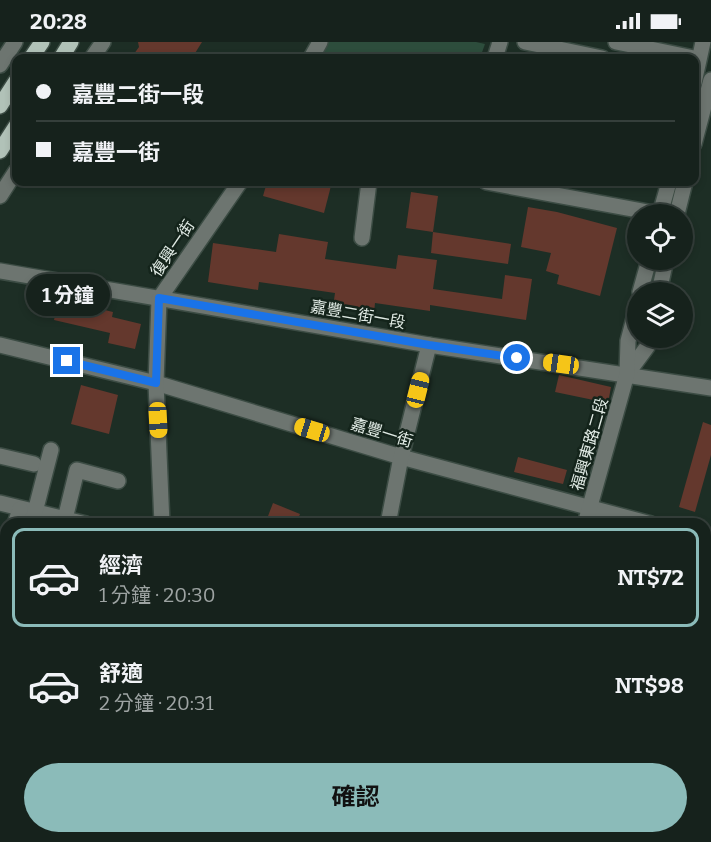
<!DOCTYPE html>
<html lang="zh-TW">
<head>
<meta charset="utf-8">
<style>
	:root { --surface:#16221c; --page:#1f2a25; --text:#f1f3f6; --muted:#9ea4a3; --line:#353f3b; --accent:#8bbbb9 }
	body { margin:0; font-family:Bitter,"Noto Sans TC",serif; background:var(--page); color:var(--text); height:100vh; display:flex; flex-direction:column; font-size:22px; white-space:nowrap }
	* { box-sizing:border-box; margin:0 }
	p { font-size:20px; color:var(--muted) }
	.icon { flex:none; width:33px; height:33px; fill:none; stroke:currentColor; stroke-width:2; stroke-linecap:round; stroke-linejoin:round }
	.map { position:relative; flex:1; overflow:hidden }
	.panel { position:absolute; left:0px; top:476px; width:711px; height:326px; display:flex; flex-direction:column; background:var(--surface); border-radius:18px 18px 0 0; box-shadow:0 3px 9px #0003,0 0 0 2px var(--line) }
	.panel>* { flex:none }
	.banner { position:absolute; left:12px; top:12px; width:687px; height:132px; border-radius:12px; box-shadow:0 3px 9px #0003,0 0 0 2px var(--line); display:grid; align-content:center; height:132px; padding:0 24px; background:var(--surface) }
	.controls { position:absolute; left:627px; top:162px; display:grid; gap:12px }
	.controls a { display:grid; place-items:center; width:66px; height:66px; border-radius:50%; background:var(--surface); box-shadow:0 3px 9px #0003,0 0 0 2px var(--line); font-size:30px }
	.end { position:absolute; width:27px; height:27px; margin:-14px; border:8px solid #1a73e8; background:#fff; box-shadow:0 0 0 3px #fff }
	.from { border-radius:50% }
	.bubble { position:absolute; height:42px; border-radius:21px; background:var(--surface); box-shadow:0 3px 9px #0003,0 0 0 2px var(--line); font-size:20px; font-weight:700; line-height:42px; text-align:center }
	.car { position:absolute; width:18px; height:36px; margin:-18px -9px; border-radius:8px; box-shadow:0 0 4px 2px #0007; background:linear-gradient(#f5c518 24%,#345 0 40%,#f5c518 0 76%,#345 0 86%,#f5c518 0) }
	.banner b { display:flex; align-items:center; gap:21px; height:57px; font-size:22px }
	.banner b+b { border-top:2px solid var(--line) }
	.banner i { width:15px; height:15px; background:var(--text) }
	ul { padding:10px 0 0; list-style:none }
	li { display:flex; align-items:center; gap:18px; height:99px; margin:0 12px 9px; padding:0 12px; border:3px solid transparent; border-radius:12px }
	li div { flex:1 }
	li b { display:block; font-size:22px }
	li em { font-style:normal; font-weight:700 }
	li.current { border-color:var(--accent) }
	li>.icon { width:54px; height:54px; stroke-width:1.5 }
	.button { display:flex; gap:12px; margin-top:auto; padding:12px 24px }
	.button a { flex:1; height:69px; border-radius:36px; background:var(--accent); color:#111; font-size:24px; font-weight:700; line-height:69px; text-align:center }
	.status { display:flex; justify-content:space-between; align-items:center; height:42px; padding:0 30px; background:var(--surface); direction:ltr }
	.status svg { height:16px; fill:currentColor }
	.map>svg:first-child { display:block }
	.green { fill:#2d4d3c }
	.building { fill:#64382d }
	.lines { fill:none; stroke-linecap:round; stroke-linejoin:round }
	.minor-casing { stroke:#3c4c44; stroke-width:18 }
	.major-casing { stroke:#3c4c44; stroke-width:18 }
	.minor { stroke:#6d7570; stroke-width:15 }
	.major { stroke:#b1c2b8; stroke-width:15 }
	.route { stroke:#1a73e8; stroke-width:8 }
	.labels { text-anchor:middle; stroke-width:5; stroke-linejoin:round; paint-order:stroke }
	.street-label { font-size:16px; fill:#e1ebe5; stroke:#14241b }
</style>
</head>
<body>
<div class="status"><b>20:28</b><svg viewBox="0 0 49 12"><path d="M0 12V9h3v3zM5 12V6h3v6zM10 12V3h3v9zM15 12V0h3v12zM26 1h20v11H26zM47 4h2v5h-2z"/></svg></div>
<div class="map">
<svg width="711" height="800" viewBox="0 0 711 800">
	<rect width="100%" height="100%" fill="#1d2e25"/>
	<!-- green -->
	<path class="green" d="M323,0H476L485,2L480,16H315Z"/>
	<!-- building -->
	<g class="building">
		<path d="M138,0H202L192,16H131L139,5Z"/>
		<path d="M267,140H332L324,171L263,154Z"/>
		<path d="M411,150L438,154L433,190L406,186Z"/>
		<path d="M528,165L557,170L617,186L600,254L557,242L559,233L546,229L551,211L521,205Z"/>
		<path d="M433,190L511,202L508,222L431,211Z"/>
		<path d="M279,192L328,200L325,217L396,227L398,213L437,218L433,247L502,257L505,233L532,237L526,278L430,263V269L375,261L374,271L333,265L335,251L259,240L258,248L208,240L213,201L276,210Z"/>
		<path d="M59,257L113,270L112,275L141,282L135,307L108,301L110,291L54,278Z"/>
		<path d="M559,333L611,345L608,361L555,350Z"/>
		<path d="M81,343L118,353L109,392L71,382Z"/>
		<path d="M703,380L711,383V413L695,470L679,465Z"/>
		<path d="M518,415L567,428L563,442L514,430Z"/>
		<path d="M273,461L300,472L296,482H265Z"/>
	</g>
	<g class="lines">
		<defs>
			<g id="minor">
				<path d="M525,0L602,16"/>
				<path d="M616,0L694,16"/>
				<path d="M92,16L103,0"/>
				<path d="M311,16L320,0"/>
				<path d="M495,16L500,0"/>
				<path d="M0,23L15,0"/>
				<path d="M694,41L703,0"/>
				<path d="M694,102L711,38"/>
				<path d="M486,140L659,172"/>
				<path d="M0,154L16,129"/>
				<path d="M660,172L669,140"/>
				<path d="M677,172L685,140"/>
				<path d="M362,196L369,140"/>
				<path d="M0,229L429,303L711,346"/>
				<path d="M640,250L649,218"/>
				<path d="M659,250L666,218"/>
				<path d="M0,303L156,341L401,415L651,482"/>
				<path d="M627,332L647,305L649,296"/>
				<path d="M0,414L34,422"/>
				<path d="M0,461L86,482"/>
				<path d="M35,470L51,408"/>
				<path d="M65,477L77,428L118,439"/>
				<path d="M15,482L20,467"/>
				<path d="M162,482L156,341L159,257L240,140"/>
				<path d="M388,482L401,415L429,303"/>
				<path d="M585,482L627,332L628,299L638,261"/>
				<path d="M705,495L711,496"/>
				<path d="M0,525L6,507"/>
				<path d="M0,560L6,563"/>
				<path d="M705,627L711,628"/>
				<path d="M705,744H711"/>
				<path d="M494,795L500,800"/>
				<path d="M189,800V795"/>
			</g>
			<g id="major">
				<path d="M31,16L42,0"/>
				<path d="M61,16L71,0"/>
				<path d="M0,64L16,39"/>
				<path d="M0,109L16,84"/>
			</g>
		</defs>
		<!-- minor casing -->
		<use href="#minor" class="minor-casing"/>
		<!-- major casing -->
		<use href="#major" class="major-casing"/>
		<!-- minor -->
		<use href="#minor" class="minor"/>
		<!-- major -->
		<use href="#major" class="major"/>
	</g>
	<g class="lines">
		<!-- route -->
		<path class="route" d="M67,319L156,341L159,256L429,303L517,316"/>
	</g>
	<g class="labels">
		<!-- street labels -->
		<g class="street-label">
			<text transform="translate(172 206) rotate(-56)" y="6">復興一街</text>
			<text transform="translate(358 272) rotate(10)" y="6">嘉豐二街一段</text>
			<text transform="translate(382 390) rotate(17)" y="6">嘉豐一街</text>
			<text transform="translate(589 402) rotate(-74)" y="6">福興東路二段</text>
		</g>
	</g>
</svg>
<div class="controls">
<a><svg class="icon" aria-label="locate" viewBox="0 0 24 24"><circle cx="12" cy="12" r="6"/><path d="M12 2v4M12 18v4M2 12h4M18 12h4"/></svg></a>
<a><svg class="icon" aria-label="layers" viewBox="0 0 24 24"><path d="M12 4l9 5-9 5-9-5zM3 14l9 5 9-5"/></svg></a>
</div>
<i class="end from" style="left:517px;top:316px"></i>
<i class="end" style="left:67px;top:319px"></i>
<div class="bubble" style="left:26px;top:232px;width:84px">1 分鐘</div>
<i class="car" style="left:561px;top:322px;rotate:278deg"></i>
<i class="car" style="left:418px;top:348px;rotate:14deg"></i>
<i class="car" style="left:158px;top:378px;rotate:177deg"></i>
<i class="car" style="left:312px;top:388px;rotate:287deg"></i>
<div class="banner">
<b><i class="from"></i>嘉豐二街一段</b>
<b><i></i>嘉豐一街</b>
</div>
<section class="panel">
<ul>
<li class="current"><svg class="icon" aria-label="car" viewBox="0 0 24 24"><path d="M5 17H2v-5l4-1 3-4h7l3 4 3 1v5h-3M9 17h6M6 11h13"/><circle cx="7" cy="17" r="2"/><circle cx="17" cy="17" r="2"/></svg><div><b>經濟</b><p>1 分鐘 · 20:30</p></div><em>NT$72</em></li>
<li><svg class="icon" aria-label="car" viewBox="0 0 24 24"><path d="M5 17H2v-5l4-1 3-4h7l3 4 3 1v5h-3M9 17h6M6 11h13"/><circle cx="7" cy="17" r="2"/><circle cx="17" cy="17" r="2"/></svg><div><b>舒適</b><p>2 分鐘 · 20:31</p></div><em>NT$98</em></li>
</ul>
<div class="button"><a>確認</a></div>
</section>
</div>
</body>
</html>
